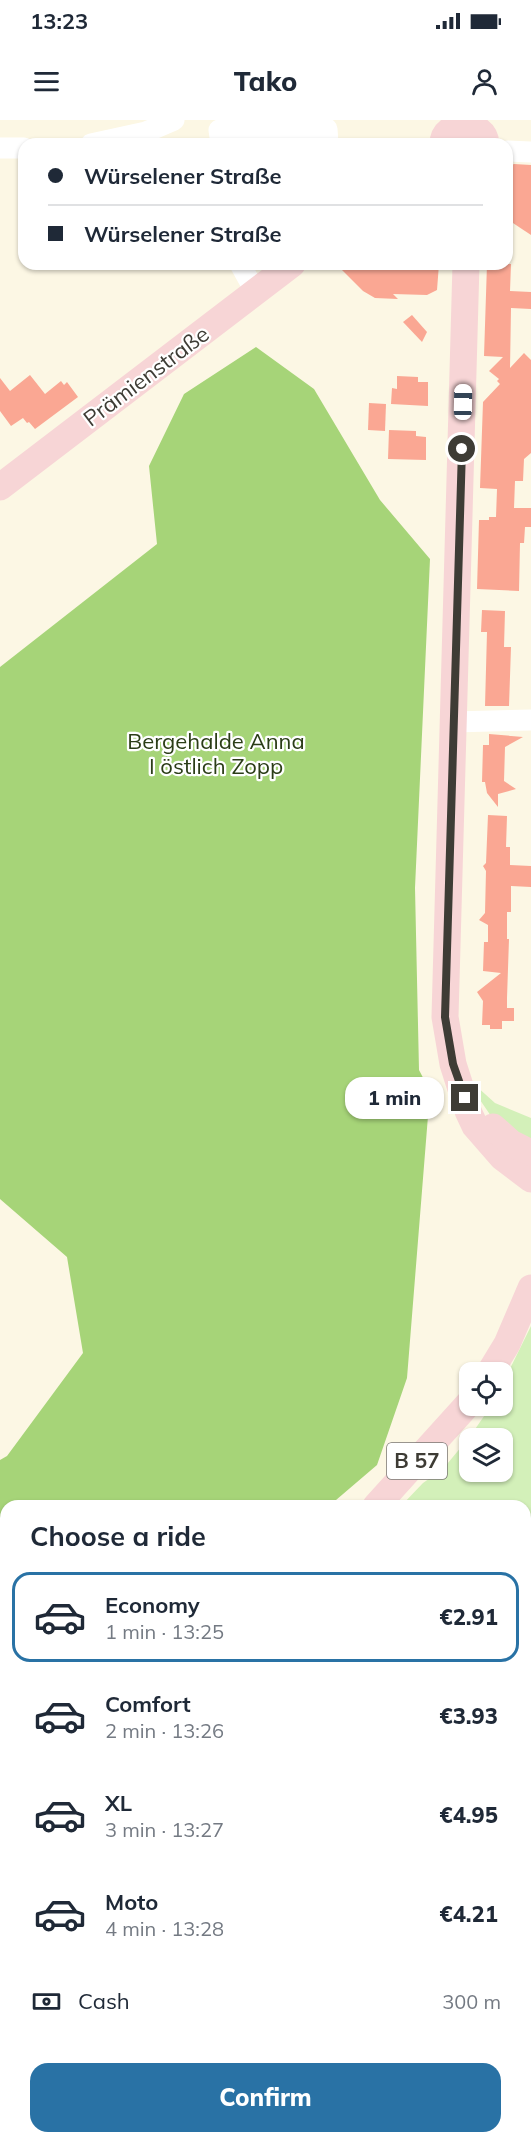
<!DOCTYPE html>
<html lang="en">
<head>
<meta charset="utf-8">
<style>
	:root { --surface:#fff; --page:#f6f6f7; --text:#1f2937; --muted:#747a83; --line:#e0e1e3; --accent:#2972a5 }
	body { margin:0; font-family:Mulish,sans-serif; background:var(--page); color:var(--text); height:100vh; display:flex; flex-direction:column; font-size:22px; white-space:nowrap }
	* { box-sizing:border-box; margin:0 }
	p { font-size:20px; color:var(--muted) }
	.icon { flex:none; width:33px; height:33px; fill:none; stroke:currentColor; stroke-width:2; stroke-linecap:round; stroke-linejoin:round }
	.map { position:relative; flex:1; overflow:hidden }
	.side { position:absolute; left:0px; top:1380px; width:531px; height:644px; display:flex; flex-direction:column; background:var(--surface); border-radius:18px 18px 0 0; box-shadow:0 2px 4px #0004 }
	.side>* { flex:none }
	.banner { position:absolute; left:18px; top:18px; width:495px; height:132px; border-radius:18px; box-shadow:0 2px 4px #0004; display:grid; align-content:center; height:132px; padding:0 30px; background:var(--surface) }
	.controls { position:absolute; left:459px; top:1242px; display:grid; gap:12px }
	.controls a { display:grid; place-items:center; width:54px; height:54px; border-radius:12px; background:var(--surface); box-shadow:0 2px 4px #0004; font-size:30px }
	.end { position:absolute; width:27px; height:27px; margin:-14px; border:8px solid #3e3c35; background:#fff; box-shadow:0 0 0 3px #fff }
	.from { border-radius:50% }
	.bubble { position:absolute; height:42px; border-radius:18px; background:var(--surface); box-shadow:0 2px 4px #0004; font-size:20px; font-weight:800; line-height:42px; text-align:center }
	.car { position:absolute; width:18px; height:36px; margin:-18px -9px; border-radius:8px; box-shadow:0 0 4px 2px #0007; background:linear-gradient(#fff 24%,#345 0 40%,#fff 0 76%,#345 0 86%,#fff 0) }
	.banner b { display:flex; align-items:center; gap:21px; height:57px; font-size:22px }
	.banner b+b { border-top:2px solid var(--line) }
	.banner i { width:15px; height:15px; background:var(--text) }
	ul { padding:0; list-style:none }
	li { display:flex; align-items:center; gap:18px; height:90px; margin:0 12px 9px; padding:0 18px; border:3px solid transparent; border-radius:18px }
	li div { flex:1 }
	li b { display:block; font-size:22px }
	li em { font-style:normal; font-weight:800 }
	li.current { border-color:var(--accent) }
	li>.icon { width:54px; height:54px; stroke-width:1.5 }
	h2 { padding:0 30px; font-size:27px; line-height:72px }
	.pay { display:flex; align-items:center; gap:15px; height:66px; padding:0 30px; font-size:22px }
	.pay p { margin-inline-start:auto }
	.action { display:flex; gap:12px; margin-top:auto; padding:12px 30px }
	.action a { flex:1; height:69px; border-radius:18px; background:var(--accent); color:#fff; font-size:24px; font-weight:800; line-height:69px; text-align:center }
	.status { display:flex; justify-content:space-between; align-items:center; height:42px; padding:0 30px; background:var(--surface); direction:ltr }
	.status svg { height:16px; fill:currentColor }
	header { display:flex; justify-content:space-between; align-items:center; height:78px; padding:0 30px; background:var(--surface); font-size:27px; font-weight:800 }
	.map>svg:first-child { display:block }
	.built { fill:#f3ecd1 }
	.green { fill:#d3f0b9; fill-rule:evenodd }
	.forest { fill:#a6d478 }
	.water { fill:#b7e4f5 }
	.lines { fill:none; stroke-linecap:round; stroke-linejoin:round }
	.stream { stroke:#b7e4f5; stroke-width:4.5 }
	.building { fill:#faa793 }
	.minor { stroke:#fff; stroke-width:21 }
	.major { stroke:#f7d5d6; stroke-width:27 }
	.route { stroke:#3e3c35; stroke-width:8 }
	.labels { text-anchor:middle; stroke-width:4.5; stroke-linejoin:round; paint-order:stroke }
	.shield { fill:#fff; stroke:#787672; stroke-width:1.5 }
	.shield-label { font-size:21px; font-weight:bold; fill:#3e3c35 }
	.street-label { font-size:22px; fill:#3e3c35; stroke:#fff }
	.park-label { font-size:22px; fill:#2b3d17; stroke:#fff }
</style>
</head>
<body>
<div class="status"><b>13:23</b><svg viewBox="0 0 49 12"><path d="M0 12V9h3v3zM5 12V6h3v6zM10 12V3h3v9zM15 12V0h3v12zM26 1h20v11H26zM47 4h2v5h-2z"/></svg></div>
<header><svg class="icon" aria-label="menu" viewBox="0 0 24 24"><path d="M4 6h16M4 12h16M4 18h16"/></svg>Tako<svg class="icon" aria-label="person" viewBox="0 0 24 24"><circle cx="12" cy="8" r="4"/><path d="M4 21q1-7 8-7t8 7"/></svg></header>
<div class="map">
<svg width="531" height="2023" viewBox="0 0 531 2023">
	<rect width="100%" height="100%" fill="#fcf7e4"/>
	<!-- built -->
	<path class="built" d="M0,1807L6,1817V1998H0Z"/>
	<!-- green -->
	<g class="green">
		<path d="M475,965L495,983L531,998V1021L493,999L478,977Z"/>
		<path d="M531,1206V1428L525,1436V1386H401L423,1363L443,1349L471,1315L491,1286H502L503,1263ZM470,1318H502V1352H470Z"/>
		<path d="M0,2001H6V2018H75L78,2023H0Z"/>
		<path d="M79,2018H300L294,2023H83Z"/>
		<path d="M306,2018H414V2023H301Z"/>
	</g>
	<!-- forest -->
	<g class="forest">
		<path d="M256,227L314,269L380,380L430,439L415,768L419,950L430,971L407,1258L377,1345L329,1386H6V1680L0,1685V1340L7,1336L83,1233L67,1137L0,1079V547L157,424L149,346L184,274Z"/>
		<path d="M531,1428V1656L528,1658L525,1653V1436Z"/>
		<path d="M525,1670L531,1677V1741L525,1731Z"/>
	</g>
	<!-- water -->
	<path class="water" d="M531,1872V2023H460V2018H525V1873Z"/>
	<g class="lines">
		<!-- stream -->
		<path class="stream" d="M310,2023L314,2018"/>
	</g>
	<!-- building -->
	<g class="building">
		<path d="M514,44L531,45V115L507,99V47Z"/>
		<path d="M336,144H439L437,170L427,175L393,174L398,179L375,178L363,171Z"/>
		<path d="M487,144H511L510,171L531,172V189L511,188L510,248L524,233L531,240V333L524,339L523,361H515L514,388H531V407H525L524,423H520L519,471L477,469L479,400H489V397H496L497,369L480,368L483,282L500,264L497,261L499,259L489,251L503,237L484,236Z"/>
		<path d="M412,195L427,212L422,222L403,202Z"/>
		<path d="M30,255L45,274L61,261L64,265L67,262L78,277L35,309L29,302L27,303L23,298L11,306L0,291V258L10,271Z"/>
		<path d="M397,256L418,257V262H428V286L391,284L392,268L397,269Z"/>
		<path d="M369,283L386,284L385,311L368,310Z"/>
		<path d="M389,310L416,311V316L426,317V340L388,339Z"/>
		<path d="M482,490L505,491L504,527H511L509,586H485L487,512H481Z"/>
		<path d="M489,614L523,617L505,627L504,661L516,669L498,674V687L487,673L485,662H482L483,625H489Z"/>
		<path d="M488,695L507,696L506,727H510V745L531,746V767L511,766V792H507V819H509L507,878V888H514V901H502V909H490V905H482L483,881L477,872L501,853L483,851L484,822H488V805L479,800L485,793L486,751L483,746L486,743Z"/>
	</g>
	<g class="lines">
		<!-- minor -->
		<g class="minor">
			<path d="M91,24L146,12L174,0"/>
			<path d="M221,24L219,10L327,9L328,24"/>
			<path d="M0,28H24"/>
			<path d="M507,31L531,32"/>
			<path d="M240,144L256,173"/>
			<path d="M453,602L531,600"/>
			<path d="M525,1783L531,1801"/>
			<path d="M525,1825L531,1824"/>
			<path d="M0,1913L6,1919"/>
			<path d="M446,2023V2018"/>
		</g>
		<!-- major -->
		<g class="major">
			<path d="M443,24C443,0 485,0 486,24"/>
			<path d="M466,144L445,897L453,944L468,991L475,1006L502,1037L531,1059"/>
			<path d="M0,367L292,144"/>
			<path d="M493,1007L511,1023L531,1033"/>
			<path d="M490,1252L507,1224L531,1168"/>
			<path d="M376,1386L470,1282"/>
			<path d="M0,1736L6,1731"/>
		</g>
	</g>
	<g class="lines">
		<!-- route -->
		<path class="route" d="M462,329L445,897L453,944L465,978"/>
	</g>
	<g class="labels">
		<!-- shield labels -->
		<rect class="shield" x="387" y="1323" width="60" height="36" rx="4.5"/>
		<g class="shield-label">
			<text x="417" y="1348">B 57</text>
		</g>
		<!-- street labels -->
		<g class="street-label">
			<text transform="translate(146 256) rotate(-37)" y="8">Prämienstraße</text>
		</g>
		<!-- park labels -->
		<g class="park-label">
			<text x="216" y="629">Bergehalde Anna<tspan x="216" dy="25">I östlich Zopp</tspan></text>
		</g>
	</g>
</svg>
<div class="controls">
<a><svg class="icon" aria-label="locate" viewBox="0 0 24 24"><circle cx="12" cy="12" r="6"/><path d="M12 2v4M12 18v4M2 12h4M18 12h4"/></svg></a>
<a><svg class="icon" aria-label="layers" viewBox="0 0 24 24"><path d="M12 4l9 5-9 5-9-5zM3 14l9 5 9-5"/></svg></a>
</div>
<i class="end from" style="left:462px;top:329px"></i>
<i class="end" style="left:465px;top:978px"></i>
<div class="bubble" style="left:345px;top:957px;width:99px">1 min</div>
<i class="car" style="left:463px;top:282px;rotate:1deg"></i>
<div class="banner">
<b><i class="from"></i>Würselener Straße</b>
<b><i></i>Würselener Straße</b>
</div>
<section class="side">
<h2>Choose a ride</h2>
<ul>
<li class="current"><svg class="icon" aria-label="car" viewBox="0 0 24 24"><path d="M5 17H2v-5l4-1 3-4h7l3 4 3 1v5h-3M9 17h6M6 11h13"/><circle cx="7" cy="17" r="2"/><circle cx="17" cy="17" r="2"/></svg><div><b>Economy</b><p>1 min · 13:25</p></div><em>€2.91</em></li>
<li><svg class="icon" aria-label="car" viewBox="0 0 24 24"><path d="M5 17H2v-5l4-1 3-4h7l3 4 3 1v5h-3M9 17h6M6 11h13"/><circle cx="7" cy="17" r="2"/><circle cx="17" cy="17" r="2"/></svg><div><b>Comfort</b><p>2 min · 13:26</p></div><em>€3.93</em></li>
<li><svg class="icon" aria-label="car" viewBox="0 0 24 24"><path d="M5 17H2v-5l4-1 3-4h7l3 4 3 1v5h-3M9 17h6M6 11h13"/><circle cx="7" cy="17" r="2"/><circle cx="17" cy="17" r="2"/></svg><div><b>XL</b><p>3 min · 13:27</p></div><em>€4.95</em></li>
<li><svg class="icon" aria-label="car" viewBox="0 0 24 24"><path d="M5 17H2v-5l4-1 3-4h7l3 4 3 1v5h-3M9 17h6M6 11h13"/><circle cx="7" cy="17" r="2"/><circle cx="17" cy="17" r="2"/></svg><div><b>Moto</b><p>4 min · 13:28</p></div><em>€4.21</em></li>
</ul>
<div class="pay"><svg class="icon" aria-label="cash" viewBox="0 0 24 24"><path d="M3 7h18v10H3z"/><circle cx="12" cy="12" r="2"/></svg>Cash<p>300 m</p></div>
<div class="action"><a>Confirm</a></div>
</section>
</div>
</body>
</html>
